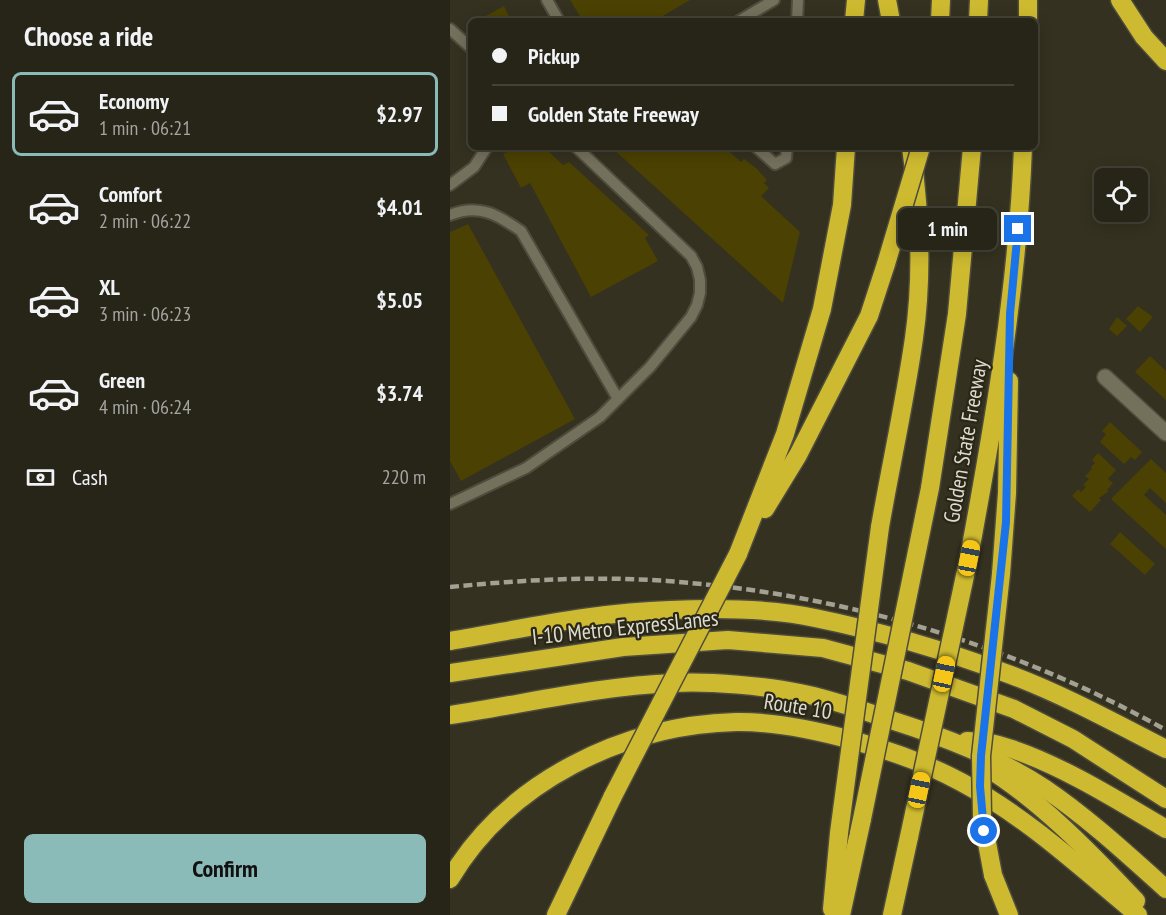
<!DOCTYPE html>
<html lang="en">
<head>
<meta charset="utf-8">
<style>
	:root { --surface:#272518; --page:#333125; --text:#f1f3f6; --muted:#a4a5a2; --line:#434237; --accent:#8bbbb9 }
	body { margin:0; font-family:"PT Sans Narrow",sans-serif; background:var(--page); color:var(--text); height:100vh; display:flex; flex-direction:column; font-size:22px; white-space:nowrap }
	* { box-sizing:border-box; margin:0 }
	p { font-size:20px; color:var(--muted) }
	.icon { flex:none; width:33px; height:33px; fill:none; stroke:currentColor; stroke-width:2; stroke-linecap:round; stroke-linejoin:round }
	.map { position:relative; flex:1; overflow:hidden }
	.panel { display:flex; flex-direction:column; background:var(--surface); width:450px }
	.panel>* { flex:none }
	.hud { position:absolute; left:18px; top:18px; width:570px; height:132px; border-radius:9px; box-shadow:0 3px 15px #0003,0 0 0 2px var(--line); display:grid; align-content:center; height:132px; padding:0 24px; background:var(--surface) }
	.controls { position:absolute; left:644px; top:168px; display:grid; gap:12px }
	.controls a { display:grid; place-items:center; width:54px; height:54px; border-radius:9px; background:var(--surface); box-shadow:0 3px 15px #0003,0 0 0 2px var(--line); font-size:30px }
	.end { position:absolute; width:27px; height:27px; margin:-14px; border:8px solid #1a73e8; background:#fff; box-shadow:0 0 0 3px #fff }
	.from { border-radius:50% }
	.bubble { position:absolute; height:42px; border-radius:9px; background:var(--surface); box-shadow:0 3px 15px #0003,0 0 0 2px var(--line); font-size:20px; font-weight:600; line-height:42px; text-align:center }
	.car { position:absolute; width:18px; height:36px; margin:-18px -9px; border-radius:8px; box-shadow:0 0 4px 2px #0007; background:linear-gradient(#f5c518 24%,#345 0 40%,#f5c518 0 76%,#345 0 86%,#f5c518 0) }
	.hud b { display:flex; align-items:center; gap:21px; height:57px; font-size:22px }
	.hud b+b { border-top:2px solid var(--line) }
	.hud i { width:15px; height:15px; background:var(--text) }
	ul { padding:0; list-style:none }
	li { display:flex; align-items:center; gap:18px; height:84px; margin:0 12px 9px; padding:0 12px; border:3px solid transparent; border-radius:9px }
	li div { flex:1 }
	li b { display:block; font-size:22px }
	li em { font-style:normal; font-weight:600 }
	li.active { border-color:var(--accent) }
	li>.icon { width:54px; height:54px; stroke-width:1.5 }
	h2 { padding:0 24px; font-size:27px; line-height:72px }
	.pay { display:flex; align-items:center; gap:15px; height:66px; padding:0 24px; font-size:22px }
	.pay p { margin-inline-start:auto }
	.action { display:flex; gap:12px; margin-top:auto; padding:12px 24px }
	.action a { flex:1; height:69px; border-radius:9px; background:var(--accent); color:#111; font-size:24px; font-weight:600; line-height:69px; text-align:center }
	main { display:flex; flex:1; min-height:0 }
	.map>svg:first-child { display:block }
	.building { fill:#4a4102 }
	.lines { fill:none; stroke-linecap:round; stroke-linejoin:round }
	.service-casing { stroke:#4e4c3c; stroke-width:14 }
	.minor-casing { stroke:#4e4c3c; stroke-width:18 }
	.motorway-casing { stroke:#4e4c3c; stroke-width:21 }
	.service { stroke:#73705c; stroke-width:10 }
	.minor { stroke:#73705c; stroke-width:15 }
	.motorway { stroke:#ceba30; stroke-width:18 }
	.rail { stroke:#a3a194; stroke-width:4.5; stroke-dasharray:9 4.5; stroke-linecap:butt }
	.motorway-bridge-casing { stroke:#4e4c3c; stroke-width:21; stroke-linecap:butt }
	.motorway-bridge { stroke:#ceba30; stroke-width:18 }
	.route { stroke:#1a73e8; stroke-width:8 }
	.labels { text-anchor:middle; stroke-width:4.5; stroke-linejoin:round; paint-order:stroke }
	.street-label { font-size:22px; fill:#dddcd1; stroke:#2a2716 }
</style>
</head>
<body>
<main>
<section class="panel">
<h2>Choose a ride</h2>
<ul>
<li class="active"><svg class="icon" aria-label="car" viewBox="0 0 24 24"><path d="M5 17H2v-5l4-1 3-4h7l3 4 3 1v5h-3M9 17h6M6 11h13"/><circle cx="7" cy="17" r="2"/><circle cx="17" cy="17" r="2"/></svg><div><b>Economy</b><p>1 min · 06:21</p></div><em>$2.97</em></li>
<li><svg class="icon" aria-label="car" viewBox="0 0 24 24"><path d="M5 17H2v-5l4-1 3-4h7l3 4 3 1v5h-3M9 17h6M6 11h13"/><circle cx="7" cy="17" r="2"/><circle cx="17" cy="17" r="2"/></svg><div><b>Comfort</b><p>2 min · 06:22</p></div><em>$4.01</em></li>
<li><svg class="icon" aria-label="car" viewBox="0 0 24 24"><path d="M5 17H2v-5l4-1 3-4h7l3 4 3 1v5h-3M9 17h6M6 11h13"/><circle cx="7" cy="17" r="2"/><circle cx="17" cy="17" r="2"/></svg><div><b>XL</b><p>3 min · 06:23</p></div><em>$5.05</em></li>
<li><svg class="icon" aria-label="car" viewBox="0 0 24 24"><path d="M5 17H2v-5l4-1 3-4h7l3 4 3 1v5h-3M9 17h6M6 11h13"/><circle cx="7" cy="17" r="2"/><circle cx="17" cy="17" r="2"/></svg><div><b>Green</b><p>4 min · 06:24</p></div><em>$3.74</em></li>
</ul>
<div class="pay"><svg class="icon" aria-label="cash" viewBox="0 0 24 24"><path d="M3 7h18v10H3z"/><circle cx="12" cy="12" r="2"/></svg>Cash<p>220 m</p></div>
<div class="action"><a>Confirm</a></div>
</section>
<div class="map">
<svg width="716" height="915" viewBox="0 0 716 915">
	<rect width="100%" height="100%" fill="#343120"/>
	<!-- building -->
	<g class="building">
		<path d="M120,0H240L204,21H133Z"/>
		<path d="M54,6L61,21H36L34,17Z"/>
		<path d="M66,147H94L113,165L119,162L199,235L195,238L208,261L141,297L80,183L71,188L53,154Z"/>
		<path d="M161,147H274L291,162L294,159L306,168L317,180L314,183L319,188L311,196L350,232L333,303Z"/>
		<path d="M18,224L125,419L11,481L0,461V232Z"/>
		<path d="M688,306L703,317L690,332L676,319Z"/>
		<path d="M667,317L677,326L667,336L659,329Z"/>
		<path d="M700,356L716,371V400L685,372Z"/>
		<path d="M660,422L692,452L685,460L681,457L674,464L650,442L656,434L652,431Z"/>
		<path d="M648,453L666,470L658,479L663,483L657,490L659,491L649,498L651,500L640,512L622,496L628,489L631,492L636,487L633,485L639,479L635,476L642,469L641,467L645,463L642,460Z"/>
		<path d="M701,459L716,473V503L700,488L694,495L716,515V549L661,499Z"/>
		<path d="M670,532L705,564L695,575L660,544Z"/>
	</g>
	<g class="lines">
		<defs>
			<g id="service">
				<path d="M97,0L109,21"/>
				<path d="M289,21L324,0"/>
				<path d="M347,21L348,0"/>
				<path d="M0,29L21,48"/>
				<path d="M306,147L325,164L336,158L337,147"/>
				<path d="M0,185L24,167L37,147"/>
				<path d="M0,215C29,203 48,215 71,231L168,399"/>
				<path d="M0,504L76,468L150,417L200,367L241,317L247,305L250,293V280L247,267L241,256L126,147"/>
			</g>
			<path id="minor" d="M655,377L716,433"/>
			<g id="motorway">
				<path d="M437,0L441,21"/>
				<path d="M578,0V21"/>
				<path d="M670,0L694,37L716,61"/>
				<path d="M404,21L406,0"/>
				<path d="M490,21L491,0"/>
				<path d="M528,21L529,0"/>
				<path d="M480,488L507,314L522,147"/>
				<path d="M315,509L348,455L419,316L436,264"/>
				<path d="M430,527C441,464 455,401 464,338C473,275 470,210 461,147"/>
				<path d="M288,554L335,434L372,309L392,205L396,147"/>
				<path d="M519,557C544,422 568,285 573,147"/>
				<path d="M551,574L557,493L559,381"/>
				<path d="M0,641C72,629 146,612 220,610C266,608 320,608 365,618C429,631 499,652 561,675C614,695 665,723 716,749"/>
				<path d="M0,673L173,647L278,640L373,648L458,671L564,709L623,739L716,799"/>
				<path d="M0,715C74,704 149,686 224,683C260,681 315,686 350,693C381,699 411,710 441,720C494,737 547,757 594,788C637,817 677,854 716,889"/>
				<path d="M517,741C527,742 539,742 549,745C605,761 666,799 716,829"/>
				<path d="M534,766C589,799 642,854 686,901"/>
				<path d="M543,875L559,915"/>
				<path d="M0,879C58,781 174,725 286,722C351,721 454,751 511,782C577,817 631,868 688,915"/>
				<path d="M382,909L389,833"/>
				<path d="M106,915L163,796"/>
				<path d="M391,915L412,819"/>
				<path d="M442,915L459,837"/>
			</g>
		</defs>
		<!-- service casing -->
		<use href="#service" class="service-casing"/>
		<!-- minor casing -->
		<use href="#minor" class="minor-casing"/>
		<!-- motorway casing -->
		<use href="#motorway" class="motorway-casing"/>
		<!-- service -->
		<use href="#service" class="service"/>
		<!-- minor -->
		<use href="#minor" class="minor"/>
		<!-- motorway -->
		<use href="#motorway" class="motorway"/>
		<!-- rail -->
		<path class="rail" d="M0,587C80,579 161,575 241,583C407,598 571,649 716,730"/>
		<defs>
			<g id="motorway-bridge">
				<path d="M436,264L471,147"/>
				<path d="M163,796L288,554"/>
				<path d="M412,819L480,488"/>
				<path d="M389,833L430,527"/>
				<path d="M459,837L519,557"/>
				<path d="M543,875L532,816L531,756L551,574"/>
			</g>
		</defs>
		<!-- motorway-bridge casing -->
		<use href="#motorway-bridge" class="motorway-bridge-casing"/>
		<!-- motorway-bridge -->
		<use href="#motorway-bridge" class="motorway-bridge"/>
	</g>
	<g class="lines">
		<!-- route -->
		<path class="route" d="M534,831L530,786L531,756L556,522L560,314L568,229"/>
	</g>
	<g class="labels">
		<!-- street labels -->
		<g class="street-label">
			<text transform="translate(515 441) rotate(-80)" y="8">Golden State Freeway</text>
			<text transform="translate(175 627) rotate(-6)" y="8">I-10 Metro ExpressLanes</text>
			<text transform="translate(348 706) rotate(9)" y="8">Route 10</text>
		</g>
	</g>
</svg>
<div class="controls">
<a><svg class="icon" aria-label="locate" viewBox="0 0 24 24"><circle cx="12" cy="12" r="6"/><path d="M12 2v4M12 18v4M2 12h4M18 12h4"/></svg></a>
</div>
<i class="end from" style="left:534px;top:831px"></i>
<i class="end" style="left:568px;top:229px"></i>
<div class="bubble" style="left:448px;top:208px;width:99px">1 min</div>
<i class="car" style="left:519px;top:558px;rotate:11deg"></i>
<i class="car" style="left:494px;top:674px;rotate:12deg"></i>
<i class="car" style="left:469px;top:790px;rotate:12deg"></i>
<div class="hud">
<b><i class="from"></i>Pickup</b>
<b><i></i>Golden State Freeway</b>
</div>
</div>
</main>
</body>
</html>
